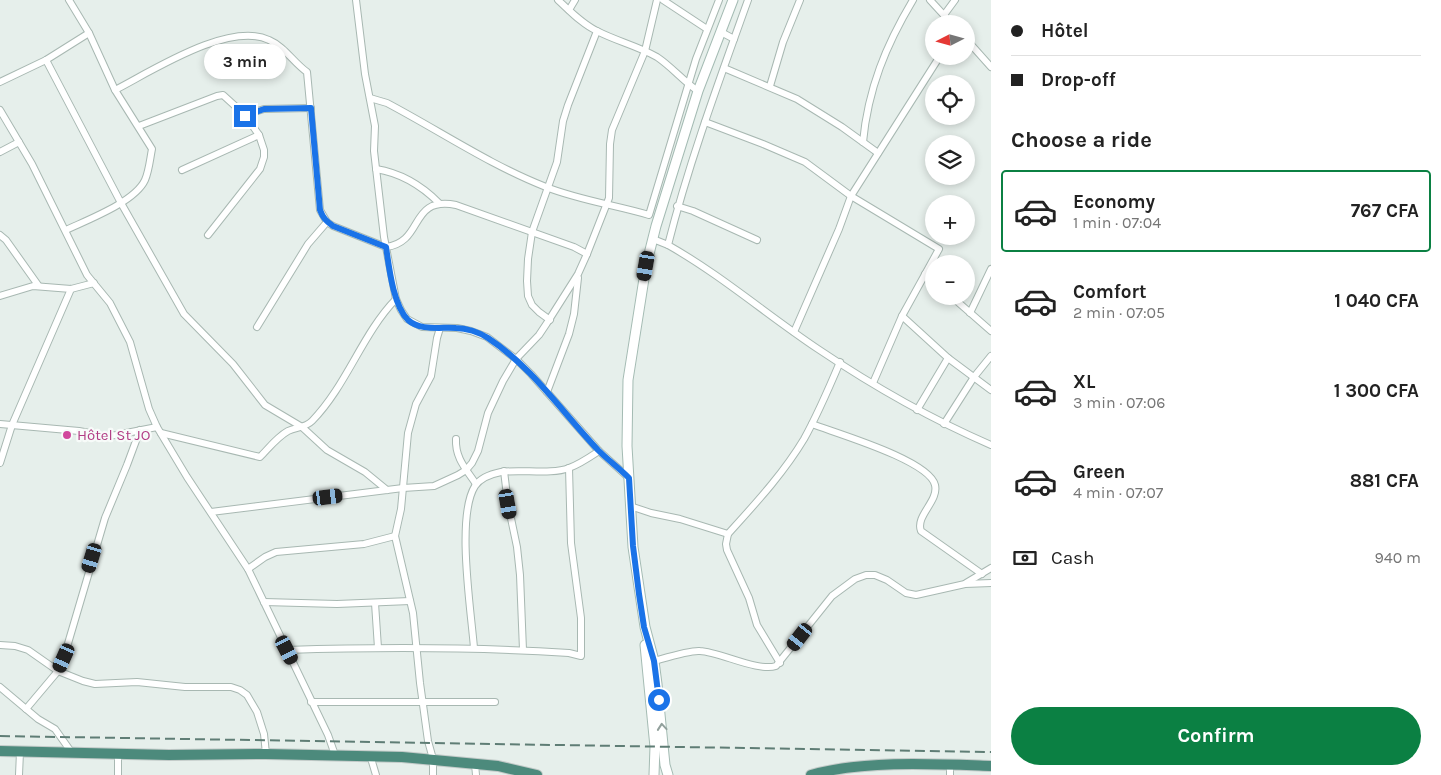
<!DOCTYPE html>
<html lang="en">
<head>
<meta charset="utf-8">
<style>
	:root { --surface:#fff; --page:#f2f2f2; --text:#222; --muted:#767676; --line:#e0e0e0; --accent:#0b8043 }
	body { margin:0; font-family:Karla,sans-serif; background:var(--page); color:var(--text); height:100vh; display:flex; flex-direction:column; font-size:19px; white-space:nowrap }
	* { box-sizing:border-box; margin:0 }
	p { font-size:16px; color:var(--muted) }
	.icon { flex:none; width:28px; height:28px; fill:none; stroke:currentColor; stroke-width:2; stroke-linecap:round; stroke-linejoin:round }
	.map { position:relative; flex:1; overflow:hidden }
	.details { display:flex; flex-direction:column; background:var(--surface); width:450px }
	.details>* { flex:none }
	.guide { display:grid; align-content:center; height:110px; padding:0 20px; background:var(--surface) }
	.needle { width:32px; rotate:264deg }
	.controls { position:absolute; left:925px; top:15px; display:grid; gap:10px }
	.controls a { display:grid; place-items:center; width:50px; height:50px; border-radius:50%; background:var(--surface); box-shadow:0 2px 8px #0003; font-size:25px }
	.end { position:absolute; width:22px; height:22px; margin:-11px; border:6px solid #1a73e8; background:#fff; box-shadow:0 0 0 2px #fff }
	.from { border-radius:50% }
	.bubble { position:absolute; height:35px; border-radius:18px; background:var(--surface); box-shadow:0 2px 8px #0003; font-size:16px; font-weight:700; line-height:35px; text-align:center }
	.car { position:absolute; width:15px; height:30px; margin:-15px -8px; border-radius:6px; box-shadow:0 0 4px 1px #0007; background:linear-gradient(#222 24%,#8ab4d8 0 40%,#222 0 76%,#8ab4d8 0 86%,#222 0) }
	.guide b { display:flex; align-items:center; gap:18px; height:48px; font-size:19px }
	.guide b+b { border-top:1px solid var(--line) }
	.guide i { width:12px; height:12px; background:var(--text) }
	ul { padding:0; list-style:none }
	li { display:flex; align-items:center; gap:15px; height:82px; margin:0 10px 8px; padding:0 10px; border:2px solid transparent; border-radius:5px }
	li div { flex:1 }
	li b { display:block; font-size:19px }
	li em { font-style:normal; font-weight:700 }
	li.active { border-color:var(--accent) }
	li>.icon { width:45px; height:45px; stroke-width:1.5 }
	h2 { padding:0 20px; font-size:22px; line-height:60px }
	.pay { display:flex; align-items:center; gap:12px; height:55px; padding:0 20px; font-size:19px }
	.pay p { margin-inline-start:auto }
	.button { display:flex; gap:10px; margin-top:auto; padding:10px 20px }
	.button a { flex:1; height:58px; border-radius:30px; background:var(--accent); color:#fff; font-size:20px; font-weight:700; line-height:58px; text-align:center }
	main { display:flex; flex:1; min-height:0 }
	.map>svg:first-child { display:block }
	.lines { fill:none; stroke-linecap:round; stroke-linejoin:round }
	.minor-casing { stroke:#a8b8b2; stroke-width:8 }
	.secondary-casing { stroke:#a4bbb3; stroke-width:11 }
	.trunk-casing { stroke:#c2cac8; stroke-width:12 }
	.minor { stroke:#fff; stroke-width:6 }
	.secondary { stroke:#fff; stroke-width:9 }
	.trunk { stroke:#4c8a7c; stroke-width:10 }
	.rail { stroke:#5f7d75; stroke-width:2; stroke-dasharray:10 5; stroke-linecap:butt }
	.oneway { stroke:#92a09c }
	.route { stroke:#1a73e8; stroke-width:6 }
	.hotel-dot { fill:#d1479c; stroke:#f7fbf9; stroke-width:2 }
	.labels { text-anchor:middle; stroke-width:4.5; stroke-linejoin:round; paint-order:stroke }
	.hotel-label { font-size:15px; fill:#b23c85; stroke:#f7fbf9; text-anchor:start }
</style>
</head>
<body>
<main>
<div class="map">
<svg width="991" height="775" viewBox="0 0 991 775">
	<rect width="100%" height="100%" fill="#e6efeb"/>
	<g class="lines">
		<defs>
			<g id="minor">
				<path d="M356,0L365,74L375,126L374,151L384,237L396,299L401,310L407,319L422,327L457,328L471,331L487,337L516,359L531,374L599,451L629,478"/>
				<path d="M558,0C570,11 582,24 597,31C616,41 638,46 657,57C672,67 683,81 698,91"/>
				<path d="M663,0L707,29"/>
				<path d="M748,0C719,81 689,162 668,245C721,275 767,315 818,349C873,386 931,419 991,445"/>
				<path d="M930,0L952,24"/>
				<path d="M569,10L575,0"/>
				<path d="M944,15L955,0"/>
				<path d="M721,32L734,39"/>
				<path d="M966,39L991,67"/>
				<path d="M46,60L121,203L184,314L233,364L265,405L302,427L327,450L365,472L387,490"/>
				<path d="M724,68L797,99L842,127L878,153"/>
				<path d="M0,82L46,60L89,33"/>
				<path d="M770,86L783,42L800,0"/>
				<path d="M115,90C152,71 229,21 269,40C285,47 293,62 307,72L320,210L327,222L333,226L386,247C425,242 408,196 456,205L574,247L587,254"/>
				<path d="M370,98L387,103C440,131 490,165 546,187C579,200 615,205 649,215L696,59L719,0"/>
				<path d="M0,110L32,164L87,275L110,303L130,342L149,409L157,427L187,477L248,569L328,735L335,755"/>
				<path d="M245,115L264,109L311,108"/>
				<path d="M705,122L763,144L805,162L851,196L939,249L902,316L873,383"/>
				<path d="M139,126L217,96L223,95L245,115L259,135L264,150V157L260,169L208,235"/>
				<path d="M863,142C868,89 886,45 913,0"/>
				<path d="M0,152L19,142"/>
				<path d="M376,169C401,173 421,185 439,203"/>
				<path d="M182,170L259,135"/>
				<path d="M677,206L693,211L757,240"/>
				<path d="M66,230C87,220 135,202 145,180C149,171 150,159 152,149L115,90L89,33L69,0"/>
				<path d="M0,235L6,240L38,285"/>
				<path d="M653,239L668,245"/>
				<path d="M925,274L934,281"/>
				<path d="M0,296L33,286L71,289L94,283"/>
				<path d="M951,296L991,331"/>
				<path d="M970,313L991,269"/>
				<path d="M902,316L948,358L991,390"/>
				<path d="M550,320L539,312L532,305L528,296L527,281L528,259L532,232L557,162L563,121L568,105L597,31"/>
				<path d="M257,327L308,244L327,222"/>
				<path d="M794,332L839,229L851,196L940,56"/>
				<path d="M547,392L569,334L574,314L578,278"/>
				<path d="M917,410L948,358"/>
				<path d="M0,424L79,431L105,436L116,435L157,427"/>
				<path d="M812,424C835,433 929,460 935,485C939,501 915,516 921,531L982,574"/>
				<path d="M944,424L974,377L991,356"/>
				<path d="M161,433L260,457C268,449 277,437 288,431C296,427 305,428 312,421C347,385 362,334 396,299"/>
				<path d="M456,439C455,458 466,469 476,484"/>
				<path d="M0,463L12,425L71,289"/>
				<path d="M504,471L508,504L517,547L520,575L523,650"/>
				<path d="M630,506L651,513L680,519L728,534"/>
				<path d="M211,512L403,488L434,486L458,475L466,470L472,463L478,451L488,413L503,381L516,359L539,335L547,323L578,274L587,254L609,198L610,144L612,130L645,51L657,0"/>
				<path d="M248,569L265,557L276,552L364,544L395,536"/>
				<path d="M966,583L991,568"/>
				<path d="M264,602L337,604L410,601"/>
				<path d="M375,603L378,648"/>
				<path d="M0,645L15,646L28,650L58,671L83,681L95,684L137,682L185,687H231L240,690L247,695L257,712L264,734L266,754"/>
				<path d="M474,648C471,610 456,516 475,486C481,477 491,474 501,472C522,469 551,475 569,468C580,464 590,457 599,451"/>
				<path d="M287,650C381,647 475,647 569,653L581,656V618L571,543L569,468"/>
				<path d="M654,661C665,658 690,650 700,651C720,652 758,672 776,666L832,596L855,579L866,575H875L887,580L906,593L916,595L965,584L991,583"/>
				<path d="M780,663L757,625L749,598L727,550L726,544L728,534C755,504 783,474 804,439C818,414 829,388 840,362"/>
				<path d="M0,687L38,719L55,729L72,753"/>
				<path d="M311,702H495"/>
				<path d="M26,709L58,671L64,657L105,518L127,465L140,430"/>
				<path d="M370,755L376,775"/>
				<path d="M475,764L476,775"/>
				<path d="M19,775L20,752"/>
				<path d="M118,775V755"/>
				<path d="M433,775V759L428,741L420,683L413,613L395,536L401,509L408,433L416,404L431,376L437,338L440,328"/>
				<path d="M950,775V765"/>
			</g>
			<g id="secondary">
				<path d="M645,645L655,747L654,775"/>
				<path d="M668,775L665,765L657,684L654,661L645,627L633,547L627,446L628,380L646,266L656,226L698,91L733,0"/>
			</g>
			<g id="trunk">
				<path d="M0,751L169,755L266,754L402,757L498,766L537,775"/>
				<path d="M811,775C864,760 936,764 991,766"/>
			</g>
		</defs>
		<!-- minor casing -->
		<use href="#minor" class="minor-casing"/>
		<!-- secondary casing -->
		<use href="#secondary" class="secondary-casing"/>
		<!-- trunk casing -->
		<use href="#trunk" class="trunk-casing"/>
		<!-- minor -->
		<use href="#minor" class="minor"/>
		<!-- secondary -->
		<use href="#secondary" class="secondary"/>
		<!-- trunk -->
		<use href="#trunk" class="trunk"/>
		<!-- rail -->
		<path class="rail" d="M0,736L991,752"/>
	</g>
	<!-- one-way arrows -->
	<defs><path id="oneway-chevron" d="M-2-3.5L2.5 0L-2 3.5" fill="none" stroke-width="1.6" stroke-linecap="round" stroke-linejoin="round" transform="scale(1.25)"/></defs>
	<use class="oneway" href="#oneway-chevron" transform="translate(662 727) rotate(-95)"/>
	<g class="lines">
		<!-- route -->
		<path class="route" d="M245,116L264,109L311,108L320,210C323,218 326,221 333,226L386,247C389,267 393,305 408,320C420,331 440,327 456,328C466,328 479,332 488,338C532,367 562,412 598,450C608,460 619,468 629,478L633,546L639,594L644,627L654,661L659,700"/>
	</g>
	<!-- markers -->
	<circle class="hotel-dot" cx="67" cy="435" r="5"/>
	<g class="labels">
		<!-- hotel labels -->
		<g class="hotel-label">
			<text x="77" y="440">Hôtel St JO</text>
		</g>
	</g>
</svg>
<div class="controls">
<a><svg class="needle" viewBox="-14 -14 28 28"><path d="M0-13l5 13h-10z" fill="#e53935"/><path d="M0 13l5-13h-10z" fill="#767676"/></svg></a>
<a><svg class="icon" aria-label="locate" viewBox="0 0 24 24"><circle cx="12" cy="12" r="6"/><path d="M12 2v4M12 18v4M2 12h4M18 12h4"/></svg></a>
<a><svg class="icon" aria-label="layers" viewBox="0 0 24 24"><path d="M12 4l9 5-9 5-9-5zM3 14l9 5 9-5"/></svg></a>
<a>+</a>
<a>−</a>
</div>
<i class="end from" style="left:659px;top:700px"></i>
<i class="end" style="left:245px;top:116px"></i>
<div class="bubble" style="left:204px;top:44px;width:82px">3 min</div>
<i class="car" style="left:646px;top:266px;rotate:190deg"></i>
<i class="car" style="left:328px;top:497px;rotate:83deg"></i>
<i class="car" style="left:508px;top:504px;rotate:170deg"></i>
<i class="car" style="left:92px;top:558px;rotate:197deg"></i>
<i class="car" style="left:800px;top:637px;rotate:218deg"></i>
<i class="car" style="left:287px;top:650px;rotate:153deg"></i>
<i class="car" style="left:64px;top:658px;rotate:204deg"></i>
</div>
<section class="details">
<div class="guide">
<b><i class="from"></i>Hôtel</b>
<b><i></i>Drop-off</b>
</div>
<h2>Choose a ride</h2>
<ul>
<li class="active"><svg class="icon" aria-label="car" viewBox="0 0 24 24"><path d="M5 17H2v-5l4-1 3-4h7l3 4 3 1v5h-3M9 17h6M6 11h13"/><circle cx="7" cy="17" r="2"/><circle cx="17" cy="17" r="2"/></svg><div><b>Economy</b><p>1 min · 07:04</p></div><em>767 CFA</em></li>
<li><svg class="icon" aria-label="car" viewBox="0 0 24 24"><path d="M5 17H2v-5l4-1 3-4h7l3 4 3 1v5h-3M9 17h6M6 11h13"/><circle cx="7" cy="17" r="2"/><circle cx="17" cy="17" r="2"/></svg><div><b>Comfort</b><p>2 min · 07:05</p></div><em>1 040 CFA</em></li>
<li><svg class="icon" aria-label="car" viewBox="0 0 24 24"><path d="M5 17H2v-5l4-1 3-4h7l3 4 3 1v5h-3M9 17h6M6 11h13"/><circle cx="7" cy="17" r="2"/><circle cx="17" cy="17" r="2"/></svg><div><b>XL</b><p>3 min · 07:06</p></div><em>1 300 CFA</em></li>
<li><svg class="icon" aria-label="car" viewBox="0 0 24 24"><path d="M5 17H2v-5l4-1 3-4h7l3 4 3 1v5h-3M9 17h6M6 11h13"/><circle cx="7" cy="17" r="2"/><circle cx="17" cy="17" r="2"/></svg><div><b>Green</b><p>4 min · 07:07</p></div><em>881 CFA</em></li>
</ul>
<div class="pay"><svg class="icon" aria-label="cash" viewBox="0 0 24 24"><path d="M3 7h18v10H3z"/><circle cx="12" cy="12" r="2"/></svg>Cash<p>940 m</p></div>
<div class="button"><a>Confirm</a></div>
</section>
</main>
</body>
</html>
